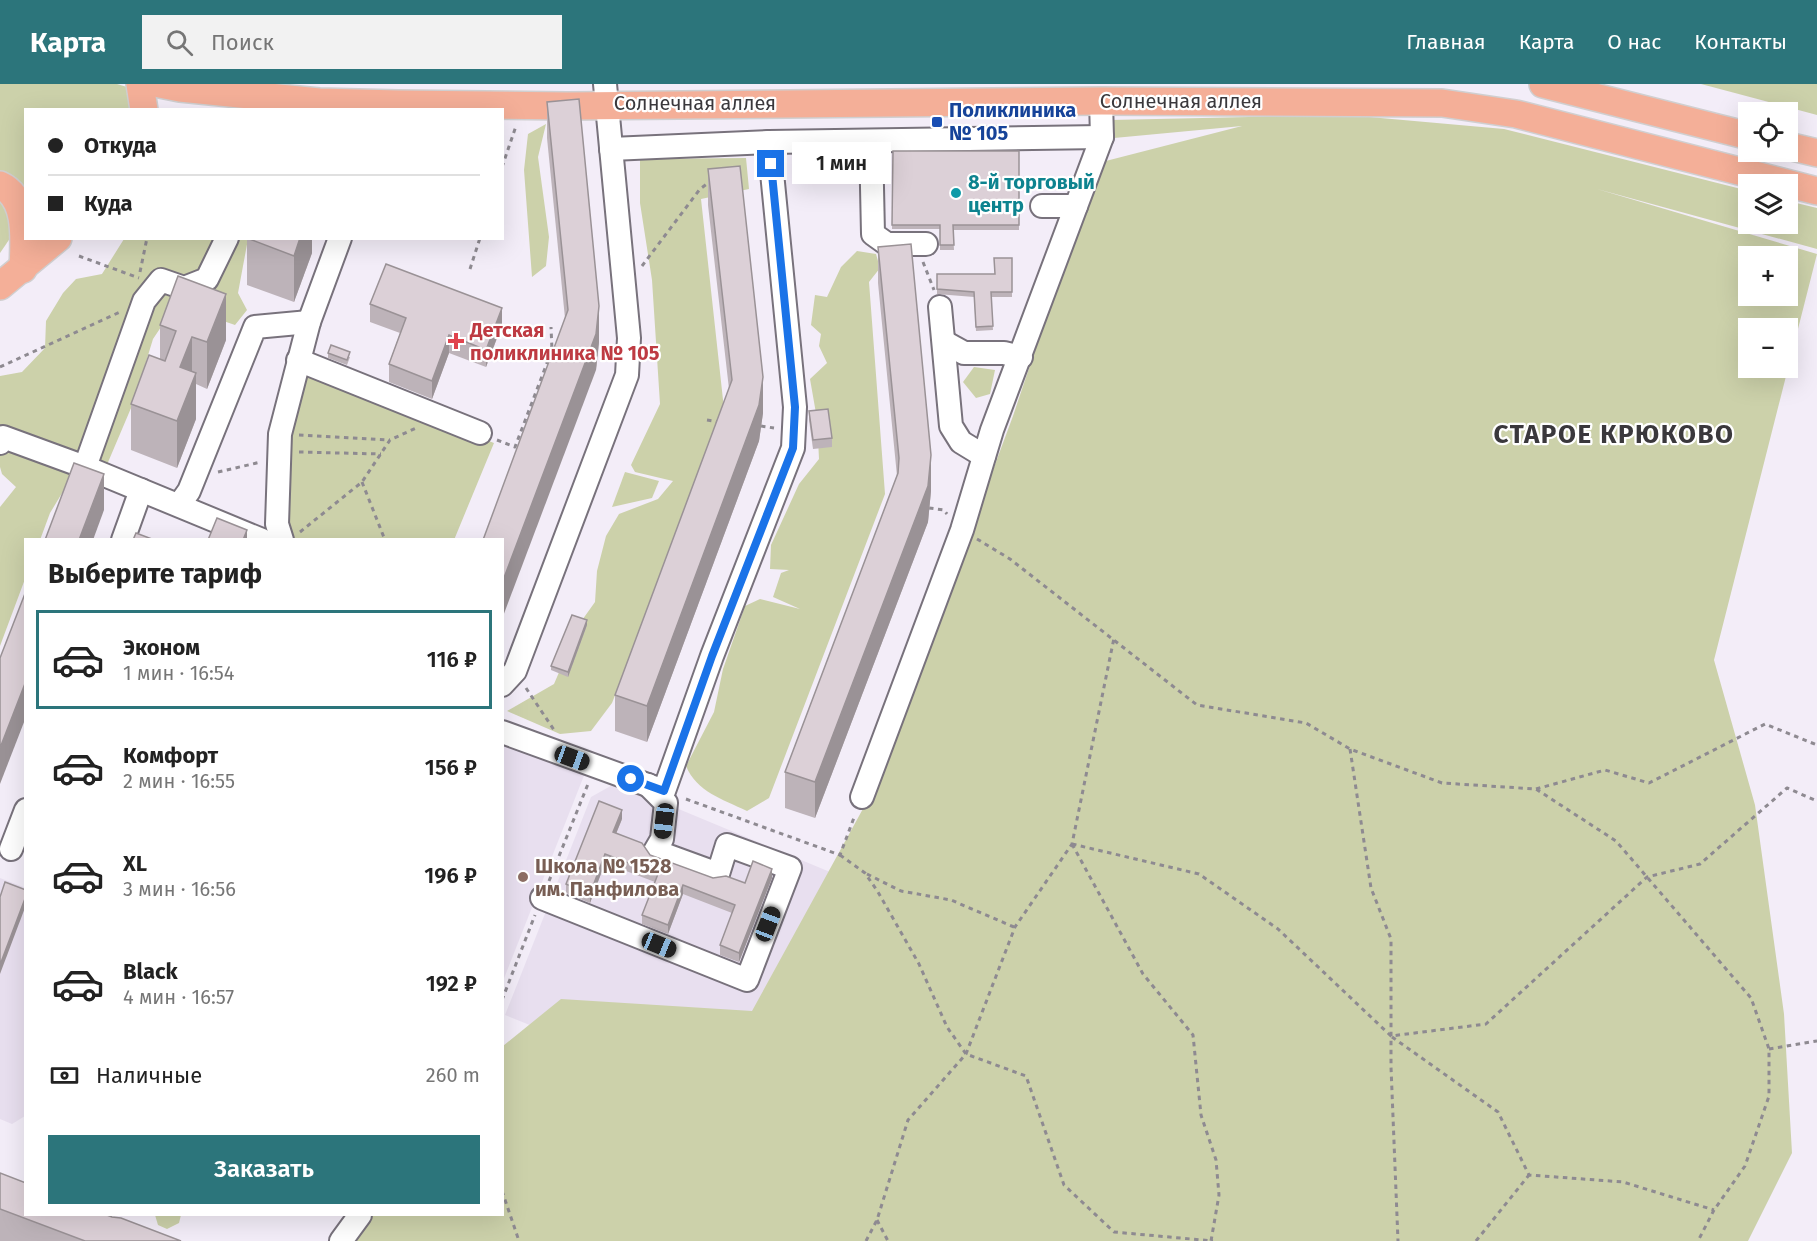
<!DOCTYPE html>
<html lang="ru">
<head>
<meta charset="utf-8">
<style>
	:root { --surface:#fff; --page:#f2f2f2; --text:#222; --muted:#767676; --line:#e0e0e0; --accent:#2c757b }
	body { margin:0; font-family:"Fira Sans",sans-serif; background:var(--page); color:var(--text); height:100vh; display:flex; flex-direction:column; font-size:22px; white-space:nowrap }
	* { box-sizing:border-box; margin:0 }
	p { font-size:20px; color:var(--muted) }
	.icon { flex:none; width:33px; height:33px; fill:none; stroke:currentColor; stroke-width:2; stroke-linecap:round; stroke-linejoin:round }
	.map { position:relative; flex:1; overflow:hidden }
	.panel { position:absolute; left:24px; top:454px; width:480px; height:678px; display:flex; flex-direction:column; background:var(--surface); border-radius:0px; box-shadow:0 6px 24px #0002 }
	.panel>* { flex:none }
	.top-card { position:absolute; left:24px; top:24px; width:480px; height:132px; border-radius:0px; box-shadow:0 6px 24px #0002; display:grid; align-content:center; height:132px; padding:0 24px; background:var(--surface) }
	.controls { position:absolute; left:1738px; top:18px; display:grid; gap:12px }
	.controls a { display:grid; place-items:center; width:60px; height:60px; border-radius:0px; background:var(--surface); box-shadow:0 6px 24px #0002; font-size:30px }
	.end { position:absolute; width:27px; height:27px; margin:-14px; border:8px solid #1a73e8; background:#fff; box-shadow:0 0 0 3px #fff }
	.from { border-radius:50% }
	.bubble { position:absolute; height:42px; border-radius:0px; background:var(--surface); box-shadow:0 6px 24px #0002; font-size:20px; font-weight:600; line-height:42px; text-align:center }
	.car { position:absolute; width:18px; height:36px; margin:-18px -9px; border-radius:8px; box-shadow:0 0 4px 2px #0007; background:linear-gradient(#222 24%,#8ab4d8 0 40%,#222 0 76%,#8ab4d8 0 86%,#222 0) }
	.top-card b { display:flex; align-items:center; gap:21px; height:57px; font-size:22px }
	.top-card b+b { border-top:2px solid var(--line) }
	.top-card i { width:15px; height:15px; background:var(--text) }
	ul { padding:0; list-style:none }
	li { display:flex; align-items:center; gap:18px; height:99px; margin:0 12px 9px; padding:0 12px; border:3px solid transparent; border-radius:0px }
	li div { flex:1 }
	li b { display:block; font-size:22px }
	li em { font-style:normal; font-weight:600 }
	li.on { border-color:var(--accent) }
	li>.icon { width:54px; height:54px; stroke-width:1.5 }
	h2 { padding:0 24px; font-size:27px; line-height:72px }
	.pay { display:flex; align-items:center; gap:15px; height:66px; padding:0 24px; font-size:22px }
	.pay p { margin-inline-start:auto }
	.button { display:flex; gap:12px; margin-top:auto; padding:12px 24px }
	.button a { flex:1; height:69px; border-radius:0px; background:var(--accent); color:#fff; font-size:24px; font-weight:600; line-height:69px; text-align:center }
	header { display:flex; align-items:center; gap:36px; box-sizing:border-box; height:84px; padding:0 30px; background:var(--accent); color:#fff }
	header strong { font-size:28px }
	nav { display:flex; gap:33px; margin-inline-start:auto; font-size:21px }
	.search { width:420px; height:54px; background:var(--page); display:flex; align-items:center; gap:15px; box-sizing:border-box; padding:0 21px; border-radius:0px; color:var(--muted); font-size:22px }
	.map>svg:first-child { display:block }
	.built { fill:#e8dfef }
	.green { fill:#ccd1aa; fill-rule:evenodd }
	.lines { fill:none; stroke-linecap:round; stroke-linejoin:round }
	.minor-casing { stroke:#78727c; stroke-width:26 }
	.major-casing { stroke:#d0cfd0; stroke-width:30 }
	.path { stroke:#8e8a91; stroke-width:3; stroke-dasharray:4.5 4.5; stroke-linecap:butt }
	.minor { stroke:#fff; stroke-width:22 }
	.major { stroke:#f4af98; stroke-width:27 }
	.wall { fill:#bdb3b9 }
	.shaded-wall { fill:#9a9296 }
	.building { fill:#dcd0d7; stroke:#9a9296; stroke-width:1.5 }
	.route { stroke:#1a73e8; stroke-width:8 }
	.transit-dot { fill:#1a4fb4; stroke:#fff; stroke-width:2 }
	.culture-dot { fill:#0f9aa8; stroke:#fff; stroke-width:2 }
	.health-dot { fill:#e0444e; stroke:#fff; stroke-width:2 }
	.education-dot { fill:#8d6e63; stroke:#fff; stroke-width:2 }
	.labels { text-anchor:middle; stroke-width:4.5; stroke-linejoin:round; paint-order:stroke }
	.street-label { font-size:20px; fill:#3a383c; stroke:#fff }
	.transit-label { font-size:20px; font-weight:bold; fill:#164399; stroke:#fff; text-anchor:start }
	.culture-label { font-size:20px; font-weight:bold; fill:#0d838f; stroke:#fff; text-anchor:start }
	.health-label { font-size:20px; font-weight:bold; fill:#be3a42; stroke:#fff; text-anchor:start }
	.education-label { font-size:20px; font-weight:bold; fill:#785e54; stroke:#fff; text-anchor:start }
	.district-label { font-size:26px; font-weight:bold; letter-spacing:1.5px; fill:#3a383c; stroke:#fff }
</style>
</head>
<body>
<header>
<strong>Карта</strong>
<div class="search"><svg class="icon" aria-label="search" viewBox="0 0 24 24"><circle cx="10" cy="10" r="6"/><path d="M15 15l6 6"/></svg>Поиск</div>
<nav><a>Главная</a><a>Карта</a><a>О нас</a><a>Контакты</a></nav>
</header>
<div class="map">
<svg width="1817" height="1157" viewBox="0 0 1817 1157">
	<rect width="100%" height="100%" fill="#f3edf8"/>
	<!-- built -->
	<g class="built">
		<path d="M503,658L585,689L503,897Z"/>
		<path d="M616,699L859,800L811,988L636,984L505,931L591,713Z"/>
		<path d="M0,794L26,804L25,1032L12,1040L0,1035Z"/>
	</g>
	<!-- green -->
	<g class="green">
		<path d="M0,0H117L127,3L139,25L26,26L25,113L0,90Z"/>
		<path d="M1701,0H1817V31Z"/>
		<path d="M1347,31L1504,45L1749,107V140H1788V117L1817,124V165L1597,105L1817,170L1714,576L1755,721L1784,930L1792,1069L1748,1157H340L358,1131H502L503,962L561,915L752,927L876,701L1013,332L1098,79L1242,42L1114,54L1101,42L1110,36ZM1749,172H1788V212H1749ZM1749,244H1788V284H1749Z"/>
		<path d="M546,40L538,73L549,153L546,182L532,193L524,86L528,50Z"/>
		<path d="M746,74L749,105L701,115L725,334L612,619L591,647L560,650L507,627L554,600L563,579L565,560L595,518L597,487L606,452L619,430L658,415L673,397L635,388L631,381L660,320L652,196L640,119V75Z"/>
		<path d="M0,107L3,109L13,150L0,169Z"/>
		<path d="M124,155H248L238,209L247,226L235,241L200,229L171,228L153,255L134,317L106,383L73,391L50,429L40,456H26L25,495L0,562V423L16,403L2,390L0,383V292L22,288L45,264L46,237L63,209L76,195L102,190Z"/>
		<path d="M857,167L876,170L880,184L869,198L885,410L769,714L747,727C722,715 697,708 686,682L714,628L723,585L745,522L760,515L800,525L773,513L781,489L789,486L770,485L771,461L799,400L819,375L817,335L810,295L827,279L819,262L821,250L811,241L815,211L827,213L841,183Z"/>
		<path d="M974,283L995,286L990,310L976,314L963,298Z"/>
		<path d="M304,284L494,359L454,456H293C268,407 291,335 304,284Z"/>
		<path d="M625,388L659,397L652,414L612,423Z"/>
		<path d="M155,1131H181L179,1139L167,1145L158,1141Z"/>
	</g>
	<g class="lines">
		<defs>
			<g id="minor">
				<path d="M871,57L873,150L887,160H926"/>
				<path d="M611,65L769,58L1102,53"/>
				<path d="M1042,122H1076"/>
				<path d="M940,223L951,342L961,358L984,372"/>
				<path d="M944,258L964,269H1004L1021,273"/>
				<path d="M298,276L480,349"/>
				<path d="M0,359L3,353L85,383L262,456"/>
				<path d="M85,383L144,217L161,196L184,204L207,195L227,154"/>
				<path d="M179,421L189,407L255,243L309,238"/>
				<path d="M123,456L141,406"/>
				<path d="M282,456L277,440L280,350L309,238L340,154"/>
				<path d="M502,601L515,587L627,291L629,254L605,0"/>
				<path d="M502,648L664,707L712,572L793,364L795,323L769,58"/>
				<path d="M862,713L962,446L992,346L1102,53L1101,17"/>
				<path d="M11,765L26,726"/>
				<path d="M542,814L747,896L790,784L727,761L718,790L655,767L662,755L666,719L648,701"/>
				<path d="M341,1157L360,1131"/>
			</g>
			<g id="major">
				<path d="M140,0L144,26"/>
				<path d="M160,0L180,4L319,18L398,20L567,22L1101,17L1442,19L1516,30L1817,107"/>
				<path d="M1543,0L1749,52"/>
				<path d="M1788,62L1817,69"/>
				<path d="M0,101C29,114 24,158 23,185"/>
				<path d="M0,202L58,154"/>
			</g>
		</defs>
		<!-- minor casing -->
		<use href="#minor" class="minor-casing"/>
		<!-- major casing -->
		<use href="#major" class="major-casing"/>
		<!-- path -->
		<g class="path">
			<path d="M502,83L516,42"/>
			<path d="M79,172L139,194"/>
			<path d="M923,178L934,206"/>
			<path d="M642,182L700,105L711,97"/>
			<path d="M470,185L480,154"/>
			<path d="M140,188L147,154"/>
			<path d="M0,283L120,228"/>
			<path d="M707,336L720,338"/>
			<path d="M761,342L774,344"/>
			<path d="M299,351L390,356"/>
			<path d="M497,356L515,363L552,266L551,243"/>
			<path d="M299,368L381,370"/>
			<path d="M218,388L261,378"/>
			<path d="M362,398L385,456"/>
			<path d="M929,424L944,426L947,430"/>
			<path d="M300,448L362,398L390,356L416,344"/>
			<path d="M977,455L1010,475L1197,621L1306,639L1350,665L1442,699L1536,705L1616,757L1751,914L1769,965V1012L1745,1082L1714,1126L1698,1157"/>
			<path d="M526,604L554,646"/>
			<path d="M1350,665L1371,804L1391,855V983L1398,1157"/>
			<path d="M1536,705L1605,686L1649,699L1765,640L1817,661"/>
			<path d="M686,715L840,771L855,731"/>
			<path d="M1072,760L1199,790L1278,845L1391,952L1486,940L1647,793L1700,780L1787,704L1817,717"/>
			<path d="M1072,760L1143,890L1193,951L1201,1031L1216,1076L1219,1111L1211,1157"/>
			<path d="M840,771L865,789L878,808L919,880L947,943L966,970L1026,992L1064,1101L1114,1148L1213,1157"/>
			<path d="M867,790L901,807L951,816L1014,843"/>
			<path d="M549,797L588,700"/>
			<path d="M502,916L535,831"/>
			<path d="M1392,953L1498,1028L1529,1091L1623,1098L1714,1126"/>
			<path d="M1769,965L1817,957"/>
			<path d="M502,1107L519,1157"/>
			<path d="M877,1136L888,1157"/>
			<path d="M866,1157L877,1136L908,1036L966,970L1015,843L1072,760L1114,554"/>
			<path d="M1476,1157L1529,1091"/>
		</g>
		<!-- minor -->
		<use href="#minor" class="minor"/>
		<!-- major -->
		<use href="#major" class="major"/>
	</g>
	<!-- wall -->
	<g class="wall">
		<path d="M547,18L599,258L596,286L565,234L547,54Z"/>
		<path d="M893,67H1019V146H953L954,166H940V145H892Z"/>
		<path d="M708,85L763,329L759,357L647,658L615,647V611L729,305L708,121Z"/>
		<path d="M247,154H312V169L294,218L247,201Z"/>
		<path d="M878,163L931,407L928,438L815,734L785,724V688L897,392L878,199Z"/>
		<path d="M1012,174V213H991L993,246L976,247L974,213L937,210V190H995Z"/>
		<path d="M370,220L502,241L486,283L449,269L432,315L389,298V280L400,249L370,238Z"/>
		<path d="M160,241L226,256L207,305L196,300V335L177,384L131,366V320L160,275Z"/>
		<path d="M328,269L350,273L347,281L328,274Z"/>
		<path d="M809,327L832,354V363L813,365L809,336Z"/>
		<path d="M587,541L568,593L551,586V582Z"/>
		<path d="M622,735L616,750L650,771L713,794L745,799L772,794L739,878L720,871V861L732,829L683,810L668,850L642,840V831L655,798L605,779L590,819L566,809V800Z"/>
		<path d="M0,1089L26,1131L181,1157H0Z"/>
	</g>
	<!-- shaded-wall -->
	<g class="shaded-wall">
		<path d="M297,154H312V169L294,218V172Z"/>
		<path d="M226,210V256L207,305V258Z"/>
		<path d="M599,222V258L596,286L502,535V499Z"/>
		<path d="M502,224V241L486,283V266Z"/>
		<path d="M449,251V269L432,315V297Z"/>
		<path d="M192,253V299L180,283Z"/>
		<path d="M196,289V335L177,384V337Z"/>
		<path d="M763,293V329L759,357L647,658V622Z"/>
		<path d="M931,371V407L928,438L815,734V698Z"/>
		<path d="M104,390V426L93,456H79Z"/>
		<path d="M247,446V456H243Z"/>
		<path d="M587,536V541L568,593V588Z"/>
		<path d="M26,597V633L0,700V664Z"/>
		<path d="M622,726V735L613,757V748Z"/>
		<path d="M605,770V779L590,819V810Z"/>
		<path d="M772,785V794L739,878V869Z"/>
		<path d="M683,801V810L668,850V841Z"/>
		<path d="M26,812V821L0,890V881Z"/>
	</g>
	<!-- building -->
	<g class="building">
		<path d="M579,15L599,222L596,250L502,499V456H483L568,226L547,18Z"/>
		<path d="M893,67H1019V141H953L954,161H940V141H892Z"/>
		<path d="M740,82L763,293L759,321L647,622L615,611L732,296L708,85Z"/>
		<path d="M247,154H300L294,172Z"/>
		<path d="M911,160L931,371L928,402L815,698L785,688L898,389L899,374L878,163Z"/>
		<path d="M994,174H1012V208H991L993,242L976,243L974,208L937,205V190H995Z"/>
		<path d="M386,180L502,224L486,266L449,251L432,297L389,280L406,234L370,220Z"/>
		<path d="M178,192L226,210L207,258L192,253L180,283L196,289L177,337L131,320L149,271L165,277L176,247L160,241Z"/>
		<path d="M331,261L350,268L347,276L328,269Z"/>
		<path d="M828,325L832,354L813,356L809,327Z"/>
		<path d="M74,379L104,390L79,456H45Z"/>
		<path d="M217,434L247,446L243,456H208Z"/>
		<path d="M136,449L152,455L151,456H133Z"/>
		<path d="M26,507V597L0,664V574Z"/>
		<path d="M572,531L587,536L568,588L551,582Z"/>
		<path d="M599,717L622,726L613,748L642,759L650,771L713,794L726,792L745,799L753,777L772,785L739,869L720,861L735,821L683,801L668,841L642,831L658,790L605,770L590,810L566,800Z"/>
		<path d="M5,798L26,806V812L0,881V813Z"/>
		<path d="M0,1089L26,1099V1131H107L112,1133L121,1134L181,1157H85L0,1125Z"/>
	</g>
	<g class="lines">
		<!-- route -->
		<path class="route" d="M631,695L664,707L712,572L793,364L795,323L771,80"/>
	</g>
	<!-- markers -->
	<rect class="transit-dot" x="931" y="32" width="12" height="12" rx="3"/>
	<circle class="culture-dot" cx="956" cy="109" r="6"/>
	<path class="health-dot" d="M453 248h6v6h6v6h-6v6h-6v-6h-6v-6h6z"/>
	<circle class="education-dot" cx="523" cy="793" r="6"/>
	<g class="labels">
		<!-- street labels -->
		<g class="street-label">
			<text x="1181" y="24">Солнечная аллея</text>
			<text x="695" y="26">Солнечная аллея</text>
		</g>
		<!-- transit labels -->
		<g class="transit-label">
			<text x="949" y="33">Поликлиника<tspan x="949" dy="23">№ 105</tspan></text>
		</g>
		<!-- culture labels -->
		<g class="culture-label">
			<text x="968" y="105">8-й торговый<tspan x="968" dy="23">центр</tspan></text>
		</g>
		<!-- health labels -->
		<g class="health-label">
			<text x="470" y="253">Детская<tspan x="470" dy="23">поликлиника № 105</tspan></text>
		</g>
		<!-- education labels -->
		<g class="education-label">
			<text x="535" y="789">Школа № 1528<tspan x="535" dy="23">им. Панфилова</tspan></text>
		</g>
		<!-- district labels -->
		<g class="district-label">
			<text x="1614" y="359">СТАРОЕ КРЮКОВО</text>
		</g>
	</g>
</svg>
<div class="controls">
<a><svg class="icon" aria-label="locate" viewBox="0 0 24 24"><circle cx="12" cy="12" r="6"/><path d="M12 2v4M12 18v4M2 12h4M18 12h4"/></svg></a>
<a><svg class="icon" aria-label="layers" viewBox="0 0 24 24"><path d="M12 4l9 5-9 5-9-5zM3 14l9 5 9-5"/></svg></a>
<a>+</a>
<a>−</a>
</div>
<i class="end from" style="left:631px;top:695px"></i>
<i class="end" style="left:771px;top:80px"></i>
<div class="bubble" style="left:792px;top:58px;width:99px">1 мин</div>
<i class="car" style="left:572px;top:674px;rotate:110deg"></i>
<i class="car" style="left:664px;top:737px;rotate:187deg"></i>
<i class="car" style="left:768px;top:840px;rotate:21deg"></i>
<i class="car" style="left:659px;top:861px;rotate:112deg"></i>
<div class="top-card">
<b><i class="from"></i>Откуда</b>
<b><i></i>Куда</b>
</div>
<section class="panel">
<h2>Выберите тариф</h2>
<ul>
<li class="on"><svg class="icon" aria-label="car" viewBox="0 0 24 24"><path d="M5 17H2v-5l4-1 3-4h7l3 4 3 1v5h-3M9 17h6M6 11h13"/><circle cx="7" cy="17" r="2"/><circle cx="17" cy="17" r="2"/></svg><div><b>Эконом</b><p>1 мин · 16:54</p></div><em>116 ₽</em></li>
<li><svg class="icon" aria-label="car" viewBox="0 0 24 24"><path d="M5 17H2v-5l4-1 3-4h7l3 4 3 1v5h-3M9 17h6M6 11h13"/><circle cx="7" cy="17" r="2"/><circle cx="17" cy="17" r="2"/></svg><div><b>Комфорт</b><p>2 мин · 16:55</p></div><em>156 ₽</em></li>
<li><svg class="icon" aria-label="car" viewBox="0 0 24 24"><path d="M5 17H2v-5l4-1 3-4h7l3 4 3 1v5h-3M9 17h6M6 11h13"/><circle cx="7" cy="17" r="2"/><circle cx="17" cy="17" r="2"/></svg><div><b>XL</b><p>3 мин · 16:56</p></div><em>196 ₽</em></li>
<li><svg class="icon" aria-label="car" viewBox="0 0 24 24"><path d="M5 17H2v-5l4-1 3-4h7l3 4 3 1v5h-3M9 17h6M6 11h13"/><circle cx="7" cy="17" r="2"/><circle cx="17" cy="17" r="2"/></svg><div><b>Black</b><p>4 мин · 16:57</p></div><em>192 ₽</em></li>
</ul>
<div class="pay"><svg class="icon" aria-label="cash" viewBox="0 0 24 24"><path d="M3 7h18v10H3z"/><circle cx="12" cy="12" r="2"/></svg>Наличные<p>260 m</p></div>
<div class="button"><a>Заказать</a></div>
</section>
</div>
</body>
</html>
